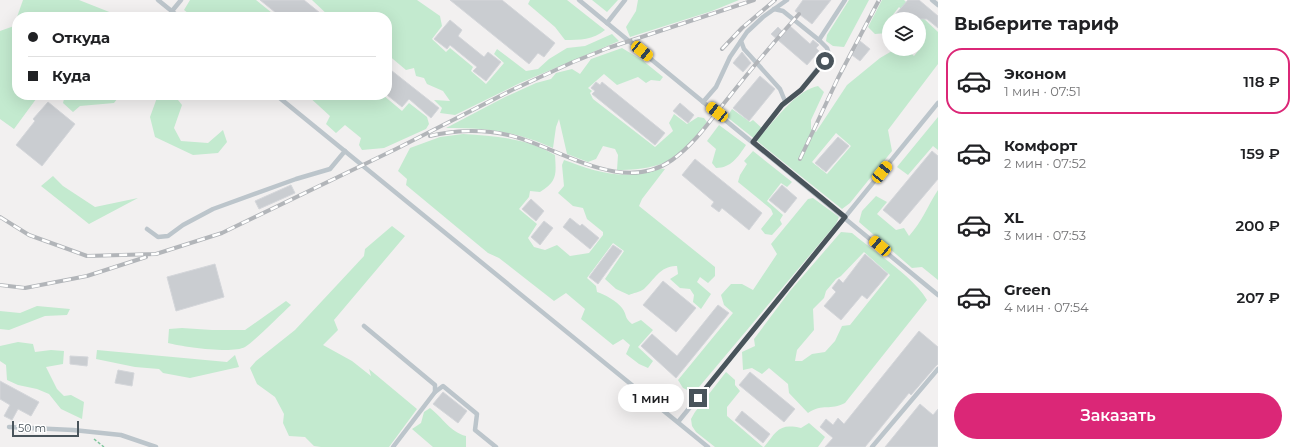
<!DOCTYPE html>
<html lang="ru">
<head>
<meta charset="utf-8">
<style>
	:root { --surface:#fff; --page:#f2f2f2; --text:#202124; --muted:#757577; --line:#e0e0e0; --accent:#db2777 }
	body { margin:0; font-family:Montserrat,sans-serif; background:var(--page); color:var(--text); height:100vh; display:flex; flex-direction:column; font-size:15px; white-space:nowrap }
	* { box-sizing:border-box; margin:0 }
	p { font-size:13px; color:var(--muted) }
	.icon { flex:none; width:22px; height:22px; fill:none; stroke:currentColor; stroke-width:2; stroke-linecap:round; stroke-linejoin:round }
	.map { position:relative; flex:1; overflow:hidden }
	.drawer { display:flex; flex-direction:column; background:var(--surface); width:360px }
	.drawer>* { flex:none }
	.hud { position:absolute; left:12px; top:12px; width:380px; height:88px; border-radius:16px; box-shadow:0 4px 16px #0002; display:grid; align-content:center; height:88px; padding:0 16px; background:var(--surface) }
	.fabs { position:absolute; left:882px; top:12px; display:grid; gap:8px }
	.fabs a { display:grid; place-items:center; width:44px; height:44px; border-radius:50%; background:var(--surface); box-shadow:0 4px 16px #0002; font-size:20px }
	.scale { position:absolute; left:12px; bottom:10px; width:67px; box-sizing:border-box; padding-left:4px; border:2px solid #49545b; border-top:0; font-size:11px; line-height:14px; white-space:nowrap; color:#49545b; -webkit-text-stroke:3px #fff; paint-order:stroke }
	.end { position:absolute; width:18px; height:18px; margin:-9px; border:5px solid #49545b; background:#fff; box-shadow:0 0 0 2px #fff }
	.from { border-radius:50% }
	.bubble { position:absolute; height:28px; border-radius:14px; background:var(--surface); box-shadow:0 4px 16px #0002; font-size:13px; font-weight:600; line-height:28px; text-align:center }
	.car { position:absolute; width:12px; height:24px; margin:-12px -6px; border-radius:5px; box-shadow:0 0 3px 1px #0007; background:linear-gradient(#f5c518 24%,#345 0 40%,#f5c518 0 76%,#345 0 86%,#f5c518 0) }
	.hud b { display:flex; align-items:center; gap:14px; height:38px; font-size:15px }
	.hud b+b { border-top:1px solid var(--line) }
	.hud i { width:10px; height:10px; background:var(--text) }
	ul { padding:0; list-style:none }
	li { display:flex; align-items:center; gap:12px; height:66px; margin:0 8px 6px; padding:0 8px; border:2px solid transparent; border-radius:16px }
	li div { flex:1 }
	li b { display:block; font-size:15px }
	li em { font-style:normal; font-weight:600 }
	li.on { border-color:var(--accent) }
	li>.icon { width:36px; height:36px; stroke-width:1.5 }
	h2 { padding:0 16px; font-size:18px; line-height:48px }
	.button { display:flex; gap:8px; margin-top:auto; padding:8px 16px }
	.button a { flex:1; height:46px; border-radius:24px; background:var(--accent); color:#fff; font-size:16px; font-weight:600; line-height:46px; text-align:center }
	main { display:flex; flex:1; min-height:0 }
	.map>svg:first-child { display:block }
	.green { fill:#c3eacf; fill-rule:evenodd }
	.building { fill:#cacdd1; stroke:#d4d6da }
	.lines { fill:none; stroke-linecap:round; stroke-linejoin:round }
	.path { stroke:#7ec59c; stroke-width:1.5; stroke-dasharray:3 2; stroke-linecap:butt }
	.service { stroke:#bcc5cb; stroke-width:4.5 }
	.rail-casing { stroke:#b2b5b9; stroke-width:4 }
	.rail { stroke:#fff; stroke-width:2.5; stroke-dasharray:8; stroke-linecap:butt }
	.route { stroke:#49545b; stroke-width:5 }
</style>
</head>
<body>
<main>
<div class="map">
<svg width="938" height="447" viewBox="0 0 938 447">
	<rect width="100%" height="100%" fill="#f2f0f0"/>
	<!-- green -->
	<g class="green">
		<path d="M23,0H79L122,17H17Z"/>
		<path d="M190,0H256L277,17H210L208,15L193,17L184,10Z"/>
		<path d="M312,0H417L440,16L442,26L432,39L446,52L450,48L473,67L471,71L486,84L504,63L494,54L497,49L526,71L538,69L549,59L567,48L585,46L612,34L619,41L520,83L455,115L440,113L442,108L434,100L450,101L443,91L427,84L424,78L416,76L414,68L406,70L387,54V17H330Z"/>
		<path d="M530,0H567L605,30C593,40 580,40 565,40L555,27L528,4Z"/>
		<path d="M592,0H618L607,12Z"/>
		<path d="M638,0H739L712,11L630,37L626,27L636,11Z"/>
		<path d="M849,0H869L844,47L833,46L826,41L827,35Z"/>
		<path d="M882,0H904L938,32V64L888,130L892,151L850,203L842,209L727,117L732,109L750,122L753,120L765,131C778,116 798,90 818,86L824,92L811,120V129L816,132L847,85L880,58L892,51H909L914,56L922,46L919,43V19H912L899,7L892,16L895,19H889V30L887,33L875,34L868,27ZM836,133L851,146L827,174L812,162Z"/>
		<path d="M17,17V95H39L14,129L0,119V31L14,26Z"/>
		<path d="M622,48L642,60L663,77L660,81L651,80L646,83L638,77L617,85L604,74L588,88L592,91L590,93L593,99L655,147L673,131L669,123L674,114L687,124L698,117L704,118L707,122C697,136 675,161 658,165C645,169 631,170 617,170L618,155L615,149L603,146L596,159L588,162L567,154L559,119L556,127L553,148C515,131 488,128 446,128L505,97L536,83L551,79L556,73L572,69L580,74L591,59Z"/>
		<path d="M65,95H120L114,103L80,106L73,112L63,103Z"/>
		<path d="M158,95H174L182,105L174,128L181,141L208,143L223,130L227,142L218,153L193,155L155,137L150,117Z"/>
		<path d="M307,95H383L402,111L409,103L427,117L429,124L426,129L384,148L362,150L359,145L361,138L345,125L336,133L326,124L330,116Z"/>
		<path d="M938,117V150L933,146L908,175L897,167Z"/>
		<path d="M719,125L746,145C738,157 731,168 716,168L712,163L716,149L707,141Z"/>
		<path d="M463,134C495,136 527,138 555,155C556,174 558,181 540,192L530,191L529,197L519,209L537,224L528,238L534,247L545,250L557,245L570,256L589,253L603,235V232L587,219L583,208L573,206L558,193L564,186L562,165L564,160C586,168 610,177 634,174C644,173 655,168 665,169L642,199L639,206L715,267V276L708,283L700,277L697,282L711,294L701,309L693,302L694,295L690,289L680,288L670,279L678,274L677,266C661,265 654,280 644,289C640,292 633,293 629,295L616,289L605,279L624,251L613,243L587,278L596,286L597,292C604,294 618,302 622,308C627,314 624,318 632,324L641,320L653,330L638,347L653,361L648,368L639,364L626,354L630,345L623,339L613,345L581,319L585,309L566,293L554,301L499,258L488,253L406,185L407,179L398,171L410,148L440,137Z"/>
		<path d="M753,151L792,182L787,187L781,183L767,201L783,215L780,220L782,224L772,235L765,234L761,229L773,214L771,209L738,182L740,175L747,164L744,161Z"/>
		<path d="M53,176L63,186L95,207L138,198L89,224L41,186Z"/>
		<path d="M938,190V280L922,267L912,268L859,222L862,211L876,196L887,202L877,214L896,230L904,228L909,236C922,222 928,205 938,190Z"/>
		<path d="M813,198L839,217L836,224L694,393L683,388L678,380L733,313L724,305L721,295L731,284H742L753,290L777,254L771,244L808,199Z"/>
		<path d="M392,226L405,236L334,320L338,330L323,345L352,361L371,376L369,369L417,409L389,447H321L314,446L305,437L289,436L283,423L284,414L275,397L257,384L250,368L256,361L295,330L364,256L365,249Z"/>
		<path d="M841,232L852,233C873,251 914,277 927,300L845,403C830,411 823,403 808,413L789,393L788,384L769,368L762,374L752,368L743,370L742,352L755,346L754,339L790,291ZM864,252L890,275L850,325L842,326L835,341L825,352L812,354L802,361H795L797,350L814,330L813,309L824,298L826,291L836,279L841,276Z"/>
		<path d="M286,301L291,305C279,316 258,338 245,347C233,354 183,347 168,343L169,329L182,328L212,330H245Z"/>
		<path d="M37,306L70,309L67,315L45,316L9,330L0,329V311L20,313Z"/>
		<path d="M18,342L33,344L35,352L51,350L64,351L63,364L46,367L57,389L64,396L71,395L84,402L82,419L61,409L49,394L37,389L18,385L7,380L6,365L0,361V346Z"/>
		<path d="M97,350L227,362L235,355L239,367L190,378L163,373L159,369L135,367L96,359Z"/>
		<path d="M726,372L735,380V385L740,391L727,407V416L763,447H715L696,432L692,426L691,419L695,412Z"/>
		<path d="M430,408C443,418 450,432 466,436V447H433L412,429L421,423L424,412Z"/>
		<path d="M809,423L825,437L818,447H764C777,431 779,423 801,428Z"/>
	</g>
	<!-- building -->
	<g class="building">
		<path d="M260,0H304L325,17H281Z"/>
		<path d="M450,0H502L555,43L544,57L538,53L529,64Z"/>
		<path d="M803,0H831L812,24L795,11Z"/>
		<path d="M908,0H919L938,16V28L927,19H898L894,16Z"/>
		<path d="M450,20L462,30L458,36L484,57L488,52L501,62L486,81L473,71L477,67L450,45L447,49L434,39Z"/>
		<path d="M790,26L810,44L813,40L819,45L816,48L819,51L807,65L771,34L778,27L784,33Z"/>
		<path d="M860,41L870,49L860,61L852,55Z"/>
		<path d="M742,52L751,63L743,72L733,63Z"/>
		<path d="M387,67L439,108L431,118L409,99L402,107L387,95Z"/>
		<path d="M760,76L775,89L749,121L733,108Z"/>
		<path d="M596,82L600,85L602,82L665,133L655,145L592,94L595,91L591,88Z"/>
		<path d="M48,102L75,124L42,166L16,145L35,121L33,119Z"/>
		<path d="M680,103L694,115L688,123L673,111Z"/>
		<path d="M838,137L849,146L826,172L815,163Z"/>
		<path d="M932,151L938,156V179L900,224L883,210Z"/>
		<path d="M695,159L762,213L749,230L722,208L719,212L711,206L714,202L682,175Z"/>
		<path d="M291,185L295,193L259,209L255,201Z"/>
		<path d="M782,185L797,198L785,213L769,200Z"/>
		<path d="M531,199L544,211L536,221L522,209Z"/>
		<path d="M570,218L580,226L582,224L599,238L590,249L563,227Z"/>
		<path d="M544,221L553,228L540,245L531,237Z"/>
		<path d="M613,245L622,251L598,284L589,277Z"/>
		<path d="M865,254L888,274L867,299L862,295L841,320L824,306L836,292L832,288L839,279L843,283Z"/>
		<path d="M215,264L224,297L176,311L167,277Z"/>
		<path d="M663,281L696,308L676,332L643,305Z"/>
		<path d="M718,305L729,313L676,378L641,346L652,334L677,356Z"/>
		<path d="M919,331L938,347V364L936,366L911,395L909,393L865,447H825L833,438L820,427L826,419L833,425L838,418L844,424Z"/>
		<path d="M70,356L88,357L87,366L70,364Z"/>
		<path d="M118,370L134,373L132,386L115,383Z"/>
		<path d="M750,372L795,409L784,422L739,385Z"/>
		<path d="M0,381L39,402L31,416L18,409L12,420L4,416L10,405L0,399Z"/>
		<path d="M443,392L467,411L458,423L433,404Z"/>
		<path d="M920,404L933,415L938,409V447H885Z"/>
		<path d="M742,411L770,434L763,443L735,420Z"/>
	</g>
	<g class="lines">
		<!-- path -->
		<path class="path" d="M94,439L104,447"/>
		<!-- service -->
		<g class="service">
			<path d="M158,0L179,17"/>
			<path d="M579,0L938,295"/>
			<path d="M932,0L938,5"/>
			<path d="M172,11L181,0"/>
			<path d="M607,23L625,0"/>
			<path d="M819,40L845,0"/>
			<path d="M741,41L744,49L780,89L785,101"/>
			<path d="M276,95L708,447"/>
			<path d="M703,102L716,87L730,57L747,32L763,17L787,0"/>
			<path d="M753,142L782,105L801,90L829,54L827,48L819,40L783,11L774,9"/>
			<path d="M147,229L158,237L168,236L183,225L213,209L296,179L330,169L345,151"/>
			<path d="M364,326L435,385V392L393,447"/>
			<path d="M435,392L443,386L477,414L475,430L496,447"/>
			<path d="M678,422L938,103"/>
			<path d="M9,427L73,430L121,435L156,447"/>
			<path d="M872,447L938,369"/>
		</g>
		<defs>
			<g id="rail">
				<path d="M722,49L742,28L775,0"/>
				<path d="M430,136C454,130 483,129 508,135C558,146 621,196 672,160C695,144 711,119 729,97C751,69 775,41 799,14"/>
				<path d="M800,159L838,78L879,0"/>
				<path d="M0,217L29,235L87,256L156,254L222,233L396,149L512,90L573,62L608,48L754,0"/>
				<path d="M0,285L25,288L87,276L146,257"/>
			</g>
		</defs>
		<!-- rail casing -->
		<use href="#rail" class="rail-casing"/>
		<!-- rail -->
		<use href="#rail" class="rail"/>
	</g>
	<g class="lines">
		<!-- route -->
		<path class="route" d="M698,398L845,217L753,142L782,105L801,90L825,61"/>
	</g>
</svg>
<div class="fabs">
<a><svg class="icon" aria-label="layers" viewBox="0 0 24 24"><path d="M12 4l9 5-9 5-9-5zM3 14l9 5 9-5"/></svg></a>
</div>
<div class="scale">50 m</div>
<i class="end from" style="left:825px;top:61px"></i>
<i class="end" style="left:698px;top:398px"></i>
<div class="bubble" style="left:618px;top:384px;width:66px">1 мин</div>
<i class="car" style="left:642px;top:51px;rotate:129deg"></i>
<i class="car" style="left:717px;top:112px;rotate:308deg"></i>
<i class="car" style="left:882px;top:172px;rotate:39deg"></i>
<i class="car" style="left:880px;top:246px;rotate:310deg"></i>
<div class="hud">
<b><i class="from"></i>Откуда</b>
<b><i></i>Куда</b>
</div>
</div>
<section class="drawer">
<h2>Выберите тариф</h2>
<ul>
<li class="on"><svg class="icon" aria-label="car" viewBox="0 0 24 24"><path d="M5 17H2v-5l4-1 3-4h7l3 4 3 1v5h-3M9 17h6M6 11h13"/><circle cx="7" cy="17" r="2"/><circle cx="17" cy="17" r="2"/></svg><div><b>Эконом</b><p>1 мин · 07:51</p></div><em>118 ₽</em></li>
<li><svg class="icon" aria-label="car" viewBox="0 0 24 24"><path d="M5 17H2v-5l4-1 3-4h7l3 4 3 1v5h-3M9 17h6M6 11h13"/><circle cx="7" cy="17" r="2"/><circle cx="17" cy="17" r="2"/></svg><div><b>Комфорт</b><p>2 мин · 07:52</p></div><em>159 ₽</em></li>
<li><svg class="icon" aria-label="car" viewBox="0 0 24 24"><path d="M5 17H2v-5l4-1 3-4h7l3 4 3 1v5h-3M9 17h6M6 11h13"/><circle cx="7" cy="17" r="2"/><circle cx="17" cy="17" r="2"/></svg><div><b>XL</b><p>3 мин · 07:53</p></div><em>200 ₽</em></li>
<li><svg class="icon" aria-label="car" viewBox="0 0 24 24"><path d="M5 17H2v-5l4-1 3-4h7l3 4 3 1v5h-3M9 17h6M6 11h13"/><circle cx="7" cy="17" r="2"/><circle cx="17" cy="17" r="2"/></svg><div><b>Green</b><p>4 мин · 07:54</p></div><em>207 ₽</em></li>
</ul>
<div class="button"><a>Заказать</a></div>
</section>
</main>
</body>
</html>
